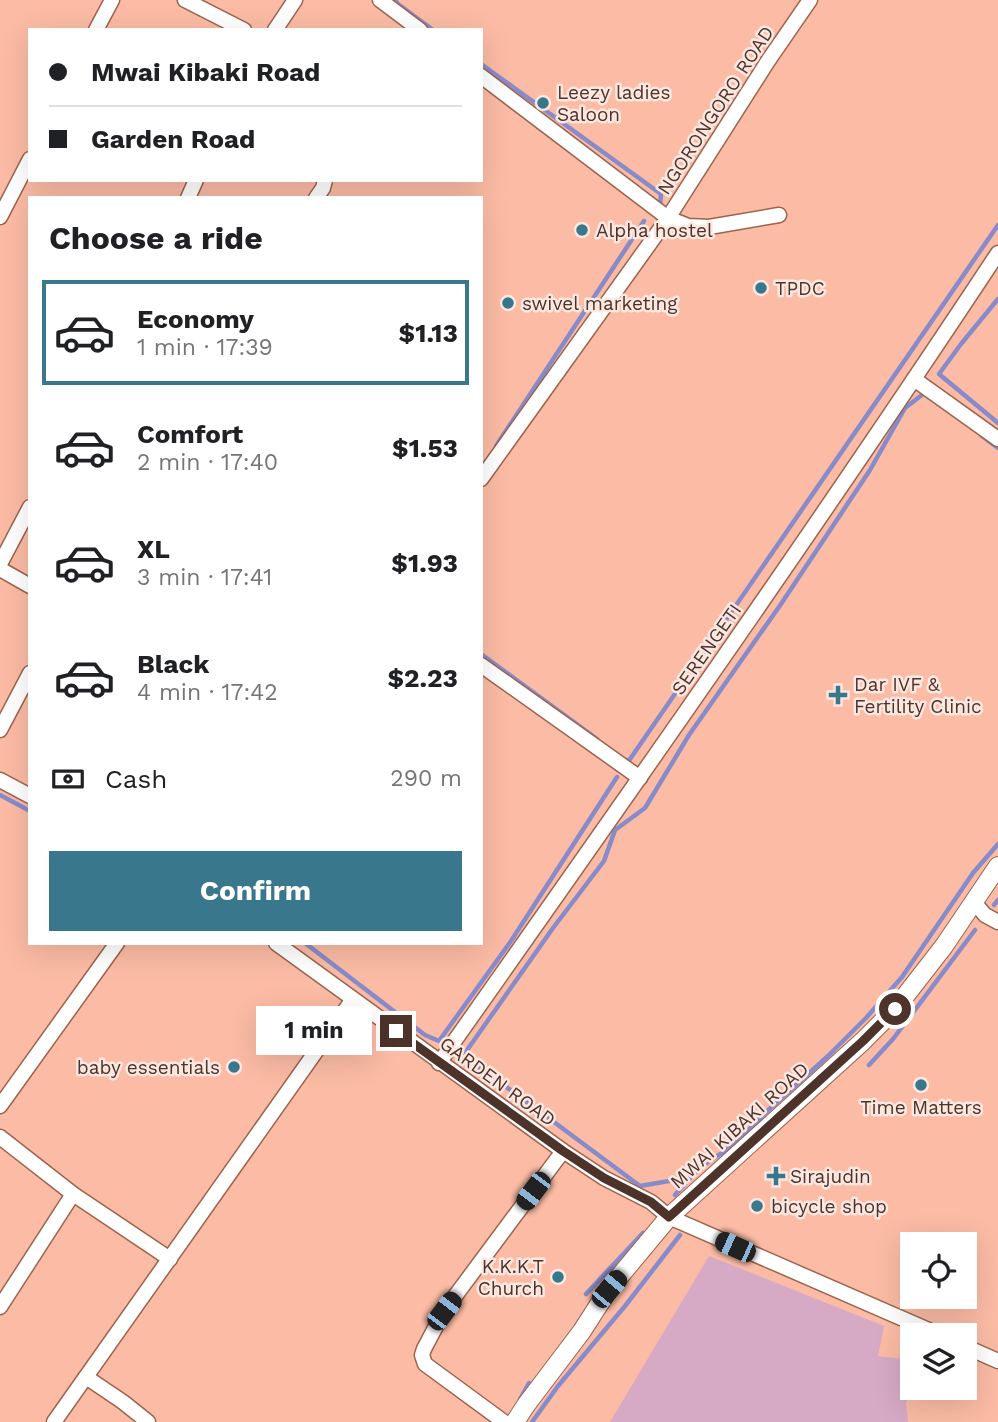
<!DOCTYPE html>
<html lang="en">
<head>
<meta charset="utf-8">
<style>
	:root { --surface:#fff; --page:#f2f2f2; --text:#202124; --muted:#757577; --line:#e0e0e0; --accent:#38778c }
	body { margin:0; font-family:"Work Sans",sans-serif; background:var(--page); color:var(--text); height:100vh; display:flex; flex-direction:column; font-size:26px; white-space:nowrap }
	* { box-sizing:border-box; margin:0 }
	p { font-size:23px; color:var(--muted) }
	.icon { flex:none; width:38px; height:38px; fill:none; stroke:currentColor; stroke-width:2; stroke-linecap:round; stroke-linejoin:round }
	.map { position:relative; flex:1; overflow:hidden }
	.details { position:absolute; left:28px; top:196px; width:455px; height:749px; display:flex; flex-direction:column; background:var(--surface); border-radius:0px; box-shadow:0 7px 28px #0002 }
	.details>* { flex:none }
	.guide { position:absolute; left:28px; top:28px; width:455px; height:154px; border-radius:0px; box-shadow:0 7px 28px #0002; display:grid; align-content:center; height:154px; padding:0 21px; background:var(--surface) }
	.fabs { position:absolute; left:900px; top:1232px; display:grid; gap:14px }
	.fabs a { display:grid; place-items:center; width:77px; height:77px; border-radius:0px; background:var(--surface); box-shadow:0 7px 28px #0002; font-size:35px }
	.end { position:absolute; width:32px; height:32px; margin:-16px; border:9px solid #4d332a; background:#fff; box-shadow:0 0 0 4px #fff }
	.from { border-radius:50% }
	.bubble { position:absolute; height:49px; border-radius:0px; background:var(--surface); box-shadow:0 7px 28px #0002; font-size:23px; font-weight:700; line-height:49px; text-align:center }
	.car { position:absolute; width:21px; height:42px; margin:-21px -10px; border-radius:9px; box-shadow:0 0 5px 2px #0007; background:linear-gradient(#222 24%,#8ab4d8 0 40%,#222 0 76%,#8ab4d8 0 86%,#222 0) }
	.guide b { display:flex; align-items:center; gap:24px; height:66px; font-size:26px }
	.guide b+b { border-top:2px solid var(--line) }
	.guide i { width:18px; height:18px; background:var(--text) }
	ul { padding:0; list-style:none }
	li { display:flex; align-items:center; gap:21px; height:105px; margin:0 14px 10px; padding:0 7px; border:4px solid transparent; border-radius:0px }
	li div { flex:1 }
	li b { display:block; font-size:26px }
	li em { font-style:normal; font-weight:700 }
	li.current { border-color:var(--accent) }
	li>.icon { width:63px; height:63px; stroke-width:1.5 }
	h2 { padding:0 21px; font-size:32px; line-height:84px }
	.pay { display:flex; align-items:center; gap:18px; height:77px; padding:0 21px; font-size:26px }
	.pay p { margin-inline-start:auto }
	.action { display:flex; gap:14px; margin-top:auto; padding:14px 21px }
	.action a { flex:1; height:80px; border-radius:0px; background:var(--accent); color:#fff; font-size:28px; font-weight:700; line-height:80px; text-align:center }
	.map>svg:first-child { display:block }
	.green { fill:#d6a9c5 }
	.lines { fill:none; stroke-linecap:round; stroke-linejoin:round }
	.stream { stroke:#888bca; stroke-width:4.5 }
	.minor-casing { stroke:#9c634d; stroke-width:17 }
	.major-casing { stroke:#9c634d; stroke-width:20 }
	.minor { stroke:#fff; stroke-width:14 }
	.major { stroke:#fff; stroke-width:18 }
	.route { stroke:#4d332a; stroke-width:9 }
	.poi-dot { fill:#38778c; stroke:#fce8e1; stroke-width:2.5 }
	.labels { text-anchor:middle; stroke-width:5; stroke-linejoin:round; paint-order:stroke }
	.poi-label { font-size:19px; fill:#4d332a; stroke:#fce8e1; text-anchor:start }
	.street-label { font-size:19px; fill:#4d332a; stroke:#fce8e1 }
</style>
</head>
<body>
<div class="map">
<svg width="998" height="1422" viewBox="0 0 998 1422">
	<rect width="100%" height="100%" fill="#fbbba4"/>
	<!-- green -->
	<path class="green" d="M709,1256L884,1326L878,1356L912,1360V1388L906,1403L908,1422H610Z"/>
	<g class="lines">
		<!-- stream -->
		<g class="stream">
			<path d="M395,0L398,4L433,30"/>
			<path d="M481,64L661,194L660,206"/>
			<path d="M998,299L961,344L939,374L998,423"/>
			<path d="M982,436L998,448"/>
			<path d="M496,446L644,221"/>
			<path d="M481,654L597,739"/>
			<path d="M626,760L628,762L998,225"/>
			<path d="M0,795L30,811"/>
			<path d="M994,905L998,900"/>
			<path d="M305,943L425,1035L439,1041L511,941L617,777"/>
			<path d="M869,1065L893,1039L975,930"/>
			<path d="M695,1173L669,1181L640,1186L523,1099L477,1066L465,1053L553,928L604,861L615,830L645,808L689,735L781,604L870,470L905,408L927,391"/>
			<path d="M675,1195L698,1169L735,1144L764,1114L828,1056L866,1018L902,977L973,873L998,844"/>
			<path d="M586,1294L643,1233"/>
			<path d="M520,1399L529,1383"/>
			<path d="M532,1422L558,1386L625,1306L680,1235"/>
		</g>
		<defs>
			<g id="minor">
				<path d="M185,0L244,30"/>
				<path d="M380,0L420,30"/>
				<path d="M96,30L112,0"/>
				<path d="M275,30L295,0"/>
				<path d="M481,76L668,218L688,226L709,227L779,215"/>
				<path d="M188,198L196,180"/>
				<path d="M316,198L323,188L325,180"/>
				<path d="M0,217L30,159"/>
				<path d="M914,379L998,439"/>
				<path d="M481,479L668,218L768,61L810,0"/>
				<path d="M0,564L30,507"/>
				<path d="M0,569L30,586"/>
				<path d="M481,665L640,778"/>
				<path d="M0,730L30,673"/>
				<path d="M0,780L30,796"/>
				<path d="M974,902L985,915L998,922"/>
				<path d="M276,943L563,1151L604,1178L651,1202L669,1217L940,1335"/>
				<path d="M439,1063C628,795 817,527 998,253"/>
				<path d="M0,1106L117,943"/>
				<path d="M0,1137L73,1194L170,1259"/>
				<path d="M0,1307L73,1194"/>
				<path d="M964,1346L998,1361"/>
				<path d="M86,1377L123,1402L148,1422"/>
				<path d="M54,1422L353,999"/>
				<path d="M504,1422L425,1364L422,1355L424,1349L444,1311L563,1151"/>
			</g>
			<path id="major" d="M515,1422L526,1405L582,1331L609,1289L669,1217L863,1041L895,1009L944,946L998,866"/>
		</defs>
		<!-- minor casing -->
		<use href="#minor" class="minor-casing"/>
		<!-- major casing -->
		<use href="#major" class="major-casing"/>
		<!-- minor -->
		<use href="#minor" class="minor"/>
		<!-- major -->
		<use href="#major" class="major"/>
	</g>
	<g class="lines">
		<!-- route -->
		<path class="route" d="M396,1031L563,1151L604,1178L651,1202L669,1217L863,1041L895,1009"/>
	</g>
	<!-- markers -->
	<g class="poi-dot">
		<circle cx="543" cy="103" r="7"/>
		<circle cx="582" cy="230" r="7"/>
		<circle cx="761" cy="288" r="7"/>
		<circle cx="508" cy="303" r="7"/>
		<path d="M834.5 684.5h7v7h7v7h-7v7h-7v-7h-7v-7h7z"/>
		<circle cx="234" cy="1067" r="7"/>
		<circle cx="921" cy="1085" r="7"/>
		<path d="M772.5 1165.5h7v7h7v7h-7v7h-7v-7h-7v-7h7z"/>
		<circle cx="757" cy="1206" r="7"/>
		<circle cx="558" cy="1277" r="7"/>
	</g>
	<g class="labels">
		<!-- poi labels -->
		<g class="poi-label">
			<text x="557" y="99">Leezy ladies<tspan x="557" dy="22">Saloon</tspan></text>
			<text x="596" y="237">Alpha hostel</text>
			<text x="775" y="295">TPDC</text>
			<text x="522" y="310">swivel marketing</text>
			<text x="854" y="691">Dar IVF &amp;<tspan x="854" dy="22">Fertility Clinic</tspan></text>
			<text x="220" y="1074" text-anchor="end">baby essentials</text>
			<text x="921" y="1114" text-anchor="middle">Time Matters</text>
			<text x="790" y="1183">Sirajudin</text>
			<text x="771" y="1213">bicycle shop</text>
			<text x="544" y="1273" text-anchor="end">K.K.K.T<tspan x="544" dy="22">Church</tspan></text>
		</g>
		<!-- street labels -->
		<g class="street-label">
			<text transform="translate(715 110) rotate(-57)" y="7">NGORONGORO ROAD</text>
			<text transform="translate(706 649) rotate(-55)" y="7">SERENGETI</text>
			<text transform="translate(498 1081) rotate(36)" y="7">GARDEN ROAD</text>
			<text transform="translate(739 1125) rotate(-42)" y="7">MWAI KIBAKI ROAD</text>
		</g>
	</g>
</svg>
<div class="fabs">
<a><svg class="icon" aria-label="locate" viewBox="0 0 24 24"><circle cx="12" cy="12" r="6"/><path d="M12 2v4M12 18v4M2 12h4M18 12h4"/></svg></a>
<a><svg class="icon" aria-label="layers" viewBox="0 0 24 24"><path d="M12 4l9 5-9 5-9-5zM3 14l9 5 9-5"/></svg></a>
</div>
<i class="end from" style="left:895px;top:1009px"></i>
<i class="end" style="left:396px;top:1031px"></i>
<div class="bubble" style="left:256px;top:1006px;width:116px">1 min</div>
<i class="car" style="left:533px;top:1191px;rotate:217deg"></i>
<i class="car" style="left:735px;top:1247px;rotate:294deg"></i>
<i class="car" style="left:609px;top:1289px;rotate:40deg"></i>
<i class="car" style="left:444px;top:1311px;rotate:37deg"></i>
<div class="guide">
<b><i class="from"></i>Mwai Kibaki Road</b>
<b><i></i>Garden Road</b>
</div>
<section class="details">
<h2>Choose a ride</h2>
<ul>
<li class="current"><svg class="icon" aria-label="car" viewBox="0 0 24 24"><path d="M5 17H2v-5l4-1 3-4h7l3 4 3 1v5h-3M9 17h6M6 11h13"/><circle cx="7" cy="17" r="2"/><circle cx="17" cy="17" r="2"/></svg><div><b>Economy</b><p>1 min · 17:39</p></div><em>$1.13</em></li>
<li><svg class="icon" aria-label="car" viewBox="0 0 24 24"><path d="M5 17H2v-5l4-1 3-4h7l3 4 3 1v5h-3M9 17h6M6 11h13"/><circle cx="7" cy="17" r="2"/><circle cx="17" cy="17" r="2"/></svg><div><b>Comfort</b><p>2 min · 17:40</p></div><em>$1.53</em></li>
<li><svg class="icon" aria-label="car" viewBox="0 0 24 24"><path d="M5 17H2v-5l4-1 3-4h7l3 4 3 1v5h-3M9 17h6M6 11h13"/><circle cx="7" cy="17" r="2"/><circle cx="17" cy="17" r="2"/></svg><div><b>XL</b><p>3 min · 17:41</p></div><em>$1.93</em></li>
<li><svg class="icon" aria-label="car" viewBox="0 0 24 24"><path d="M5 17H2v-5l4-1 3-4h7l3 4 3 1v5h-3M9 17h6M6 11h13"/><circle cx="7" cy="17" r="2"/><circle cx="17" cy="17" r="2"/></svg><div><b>Black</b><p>4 min · 17:42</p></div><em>$2.23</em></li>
</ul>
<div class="pay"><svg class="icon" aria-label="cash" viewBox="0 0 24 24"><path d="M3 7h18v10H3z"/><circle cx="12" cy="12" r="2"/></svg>Cash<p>290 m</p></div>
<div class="action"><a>Confirm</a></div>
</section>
</div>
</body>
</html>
